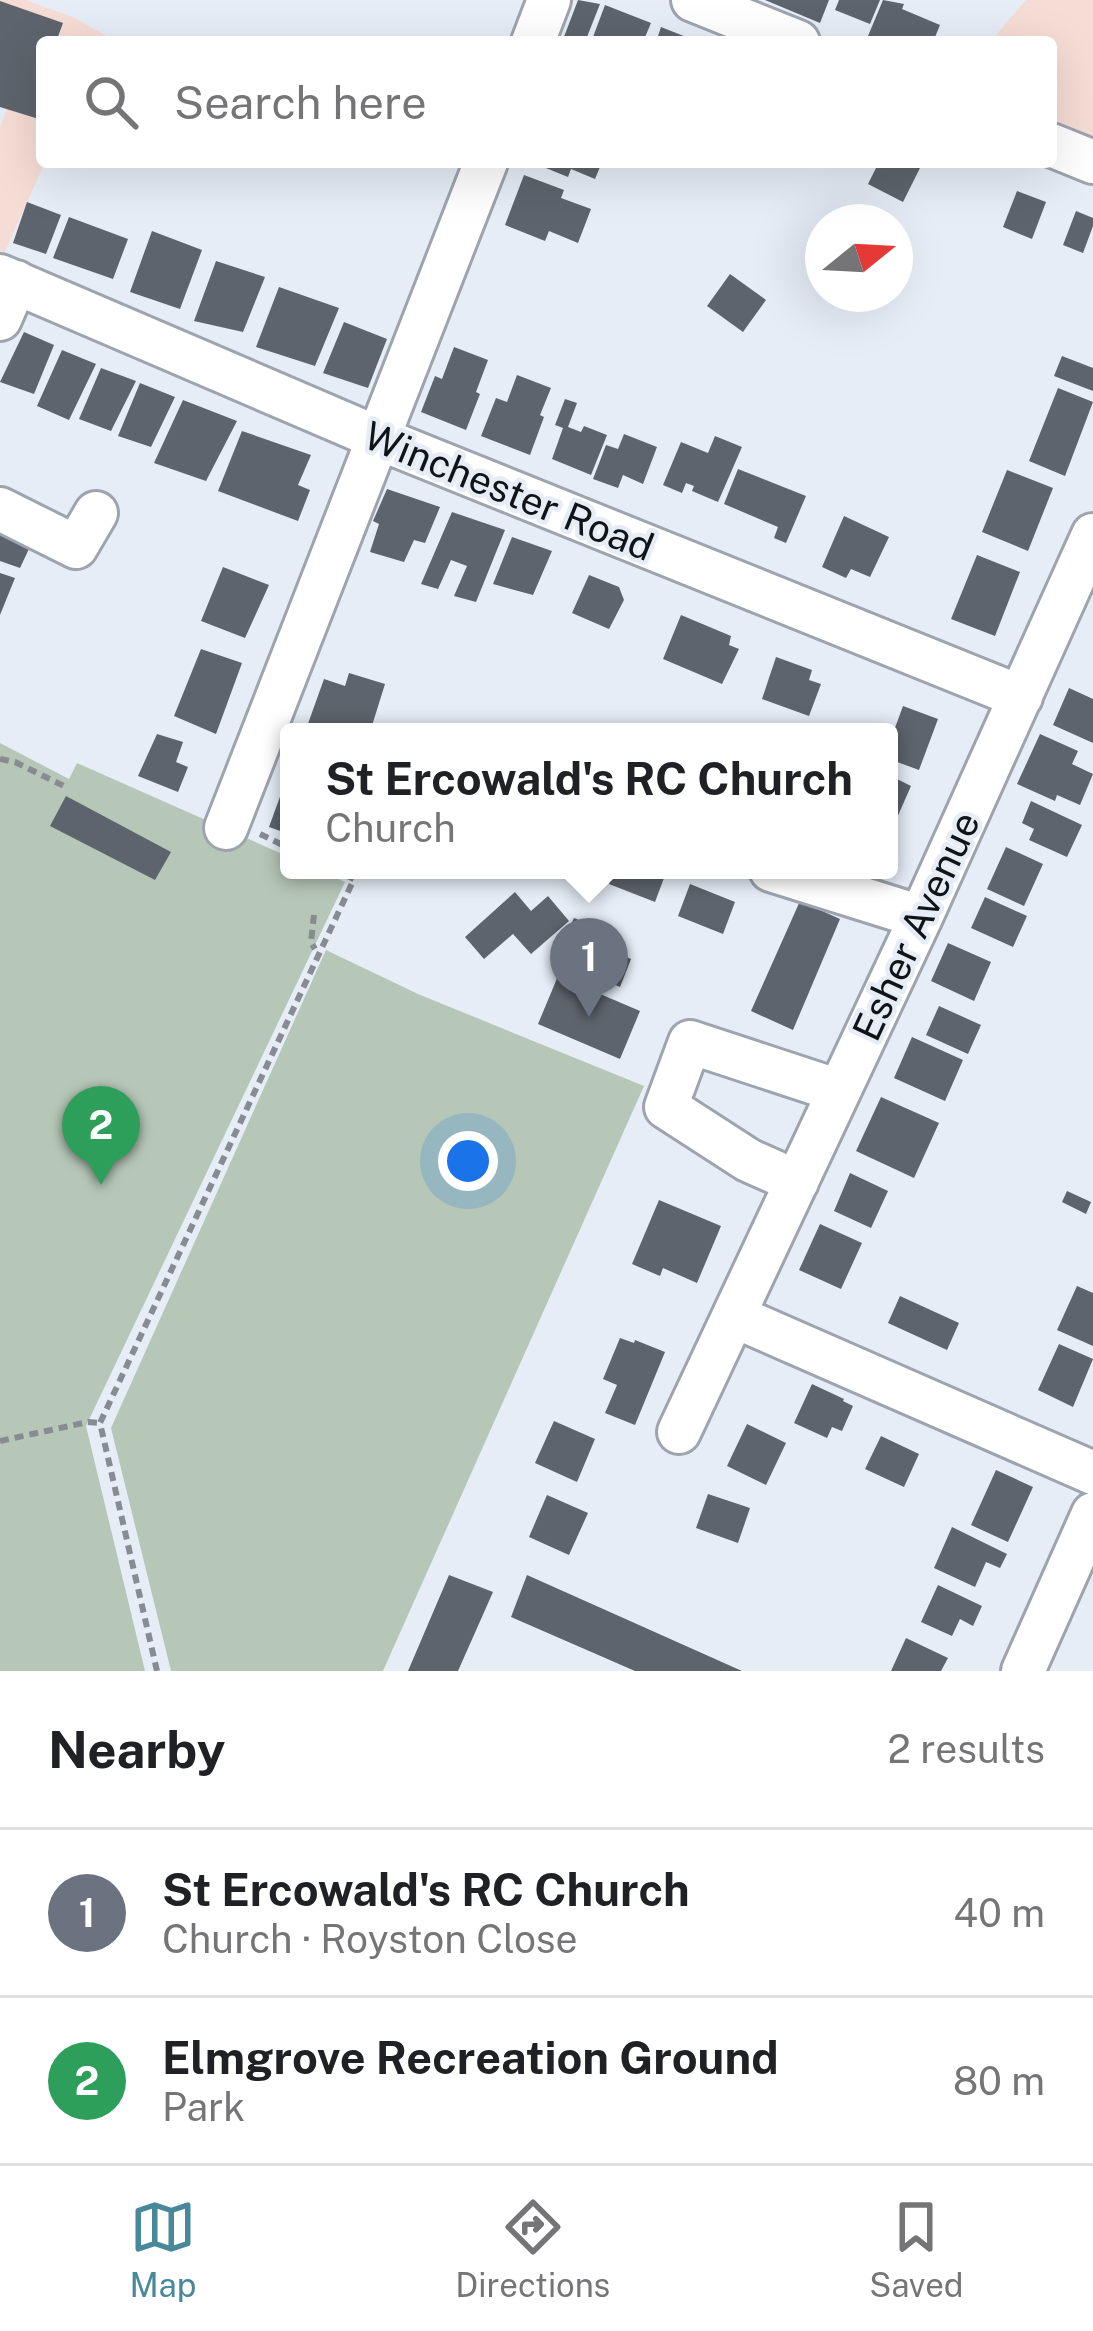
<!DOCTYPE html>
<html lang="en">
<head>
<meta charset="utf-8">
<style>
	body { margin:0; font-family:"Public Sans",sans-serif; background:#f6f6f6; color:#202124 }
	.compass { position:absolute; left:805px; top:204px; width:108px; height:108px; border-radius:50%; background:#fff; box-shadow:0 12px 48px #0002; rotate:72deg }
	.you { position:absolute; left:468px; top:1161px; width:42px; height:42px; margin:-30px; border:9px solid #fff; border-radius:50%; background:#1a73e8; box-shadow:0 0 0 18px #1a73e833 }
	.badge { display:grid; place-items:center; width:78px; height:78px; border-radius:50%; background:#47889a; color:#fff; font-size:39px; font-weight:700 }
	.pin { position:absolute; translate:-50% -99px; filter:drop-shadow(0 3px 6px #0008) }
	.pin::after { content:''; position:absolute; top:63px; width:42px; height:36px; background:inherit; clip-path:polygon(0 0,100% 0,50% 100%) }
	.popup { position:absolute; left:280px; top:723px; width:618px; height:156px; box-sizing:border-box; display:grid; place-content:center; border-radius:12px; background:#fff; filter:drop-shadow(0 3px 9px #0005); font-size:39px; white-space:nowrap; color:#757577 }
	.popup b { font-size:45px; color:#202124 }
	.popup::after { content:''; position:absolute; left:50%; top:100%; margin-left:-24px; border:24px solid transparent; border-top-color:#fff }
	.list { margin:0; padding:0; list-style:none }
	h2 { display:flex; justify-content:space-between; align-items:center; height:156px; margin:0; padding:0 48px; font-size:51px }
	h2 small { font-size:39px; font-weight:400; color:#757577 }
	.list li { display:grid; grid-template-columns:78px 1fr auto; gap:36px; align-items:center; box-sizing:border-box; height:168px; padding:0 48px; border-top:3px solid #e0e0e0 }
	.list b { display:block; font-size:45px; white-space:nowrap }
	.list p { margin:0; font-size:39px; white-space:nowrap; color:#757577 }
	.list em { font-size:39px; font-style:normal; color:#757577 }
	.icon { flex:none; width:66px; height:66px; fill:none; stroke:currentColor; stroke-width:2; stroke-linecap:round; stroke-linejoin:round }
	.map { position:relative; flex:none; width:1093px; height:1671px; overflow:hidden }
	.search { position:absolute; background:#fff; box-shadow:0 12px 48px #0002; left:36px; right:36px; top:36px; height:132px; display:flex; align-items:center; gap:30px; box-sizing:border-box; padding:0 42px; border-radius:12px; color:#757577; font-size:45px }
	.sheet { height:492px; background:#fff }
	nav { display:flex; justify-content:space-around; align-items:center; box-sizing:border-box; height:168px; border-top:3px solid #e0e0e0; background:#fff; font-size:33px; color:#757577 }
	nav a { display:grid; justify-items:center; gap:6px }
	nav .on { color:#47889a }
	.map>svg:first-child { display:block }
	.commercial { fill:#f5dcd4 }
	.green { fill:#b6c7b7 }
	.building { fill:#5e646d }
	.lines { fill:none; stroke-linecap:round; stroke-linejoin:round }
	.minor-casing { stroke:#9da4ae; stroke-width:48 }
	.path { stroke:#878c93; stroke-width:6; stroke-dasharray:9 6; stroke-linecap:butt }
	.minor { stroke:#fff; stroke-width:42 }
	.labels { text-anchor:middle; stroke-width:9; stroke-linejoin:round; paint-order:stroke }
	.street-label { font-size:39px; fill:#111417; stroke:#e6edf7 }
</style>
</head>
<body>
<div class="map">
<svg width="1093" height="1671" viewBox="0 0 1093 1671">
	<rect width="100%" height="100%" fill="#e6edf7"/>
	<path class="commercial" d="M 0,0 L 26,0 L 75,18 L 117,42 L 42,42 L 42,162 L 45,162 L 4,254 L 0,253 L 0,126 L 7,110 L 0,107 Z
		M 1026,0 L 1093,0 L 1093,153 L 1051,132 L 1051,42 L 990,42 Z"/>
	<path class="green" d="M 0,743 L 69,779 L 77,763 L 289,857 L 289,870 L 318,870 L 345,882 L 86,1426 L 145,1671 L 0,1671 Z
		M 326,950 L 418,994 L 644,1086 L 383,1671 L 171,1671 L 111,1428 Z"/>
	<path class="building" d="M 578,0 L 600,4 L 585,42 L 562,42 Z
		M 765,0 L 829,0 L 820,23 Z
		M 839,0 L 880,0 L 870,24 L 835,10 Z
		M 883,0 L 904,4 L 902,9 L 940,25 L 933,42 L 883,42 L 868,36 Z
		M 0,1 L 63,23 L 56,42 L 42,42 L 42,120 L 0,107 Z
		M 605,5 L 651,23 L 643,42 L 599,42 L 600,40 L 593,37 Z
		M 661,27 L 699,42 L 656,42 Z
		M 531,162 L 602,162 L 595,179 L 571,169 L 568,177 Z
		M 879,162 L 923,162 L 903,202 L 868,184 Z
		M 524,175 L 564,190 L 561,198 L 591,209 L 578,243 L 549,231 L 545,241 L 505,225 Z
		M 1017,191 L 1046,202 L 1032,239 L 1003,227 Z
		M 27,202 L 61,215 L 46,254 L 13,243 Z
		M 1076,211 L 1093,218 L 1093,226 L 1083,253 L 1063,245 Z
		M 69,217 L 128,239 L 113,279 L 53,258 Z
		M 152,231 L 202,250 L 180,309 L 130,292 Z
		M 216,261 L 265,277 L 243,332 L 194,321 Z
		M 730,274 L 766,300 L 743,332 L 707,306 Z
		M 279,287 L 339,308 L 315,366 L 256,347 Z
		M 344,322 L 387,339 L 368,388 L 323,373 Z
		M 24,332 L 54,345 L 34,394 L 0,382 Z
		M 454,347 L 488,360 L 476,392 L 480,394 L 466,430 L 421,412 L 435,376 L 442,379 Z
		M 62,350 L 96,364 L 69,420 L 37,406 Z
		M 1062,356 L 1093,368 L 1093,391 L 1054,376 Z
		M 101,368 L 136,381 L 111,431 L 79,419 Z
		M 517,375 L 551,388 L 540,415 L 544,417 L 530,455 L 481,436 L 496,398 L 507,402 Z
		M 140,383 L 175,397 L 151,447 L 118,436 Z
		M 1058,388 L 1093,402 L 1065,476 L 1029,461 Z
		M 565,399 L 577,403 L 568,427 L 581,432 L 584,426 L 607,435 L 591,475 L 552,459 L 563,428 L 555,425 Z
		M 183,400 L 237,421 L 206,481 L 154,463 Z
		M 242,431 L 311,455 L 298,485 L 310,490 L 298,521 L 218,491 Z
		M 624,434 L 657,447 L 643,484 L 623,475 L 618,488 L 593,479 L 606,445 L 618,449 Z
		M 715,436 L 742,447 L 718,502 L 692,491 L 694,486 L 686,483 L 682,493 L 663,485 L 681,442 L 708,453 Z
		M 738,469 L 806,496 L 786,543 L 774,538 L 778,527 L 724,504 Z
		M 1007,470 L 1053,488 L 1028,551 L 982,532 Z
		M 387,489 L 440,507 L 425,543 L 414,540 L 404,562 L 370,552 L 379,524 L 373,521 Z
		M 452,512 L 505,530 L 476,602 L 454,596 L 467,566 L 451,560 L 438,589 L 421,584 Z
		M 844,516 L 889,537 L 870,577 L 851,569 L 846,578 L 822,567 Z
		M 0,519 L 36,534 L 20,568 L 0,561 Z
		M 512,537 L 552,551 L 533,595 L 493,584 Z
		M 977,555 L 1020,572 L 995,636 L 951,619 Z
		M 223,567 L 269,585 L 245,638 L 201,621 Z
		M 0,573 L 15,578 L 0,615 Z
		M 589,575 L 619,587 L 624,600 L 609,629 L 572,613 Z
		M 681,615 L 731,636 L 729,645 L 739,649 L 722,684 L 663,659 Z
		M 201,649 L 242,663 L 216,734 L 174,716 Z
		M 776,657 L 812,670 L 809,680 L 821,684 L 809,716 L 762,699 Z
		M 349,673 L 385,684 L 370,732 L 353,729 L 352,732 L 305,732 L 324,679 L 345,686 Z
		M 1069,688 L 1093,699 L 1093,743 L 1053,725 Z
		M 903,706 L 938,719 L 919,770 L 889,759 L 889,744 Z
		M 157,734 L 183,742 L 176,762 L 188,767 L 178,792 L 138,776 Z
		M 1040,734 L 1078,751 L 1072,764 L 1093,774 L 1080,805 L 1057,795 L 1055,801 L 1017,784 Z
		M 289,772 L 289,834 L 269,827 Z
		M 889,775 L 911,786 L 889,836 Z
		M 66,796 L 171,852 L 155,880 L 50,826 Z
		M 1031,801 L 1082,825 L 1067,857 L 1029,840 L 1034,829 L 1022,823 Z
		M 1006,847 L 1043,864 L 1024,906 L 987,889 Z
		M 614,870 L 667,870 L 655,902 L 609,884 Z
		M 690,884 L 735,902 L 723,934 L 678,916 Z
		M 515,892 L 531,911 L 548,896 L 569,921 L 531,954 L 513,934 L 484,959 L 465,937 Z
		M 985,897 L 1027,916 L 1013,947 L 971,928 Z
		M 800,901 L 840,919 L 793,1030 L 751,1011 Z
		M 574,918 L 594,926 L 587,940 L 631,959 L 620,987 L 554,959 Z
		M 948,943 L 991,962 L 974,1001 L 931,981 Z
		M 558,976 L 640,1011 L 620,1059 L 538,1024 Z
		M 939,1006 L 981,1025 L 968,1054 L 926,1035 Z
		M 912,1037 L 963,1060 L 945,1101 L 894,1078 Z
		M 881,1097 L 939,1123 L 914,1178 L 856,1151 Z
		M 850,1173 L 888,1191 L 871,1228 L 834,1211 Z
		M 1067,1191 L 1091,1202 L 1086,1214 L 1062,1202 Z
		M 659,1200 L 721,1226 L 697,1283 L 663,1268 L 660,1276 L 632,1264 Z
		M 820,1224 L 862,1243 L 841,1289 L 799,1270 Z
		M 1077,1286 L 1093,1293 L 1093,1346 L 1057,1330 Z
		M 900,1296 L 959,1323 L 947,1350 L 888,1323 Z
		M 620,1338 L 634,1343 L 635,1340 L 665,1352 L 635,1425 L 605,1413 L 617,1385 L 603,1379 Z
		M 1059,1344 L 1093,1359 L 1073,1407 L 1038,1390 Z
		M 812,1384 L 844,1399 L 843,1401 L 853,1406 L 842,1431 L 832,1427 L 827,1438 L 794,1423 Z
		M 554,1421 L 595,1439 L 577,1482 L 535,1463 Z
		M 747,1424 L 786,1443 L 766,1485 L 727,1466 Z
		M 881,1436 L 919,1454 L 904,1487 L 865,1469 Z
		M 996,1470 L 1033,1487 L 1008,1542 L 971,1525 Z
		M 708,1494 L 750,1508 L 738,1543 L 696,1528 Z
		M 547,1495 L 588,1513 L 569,1555 L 529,1537 Z
		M 952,1527 L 1007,1554 L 1000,1568 L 986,1562 L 975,1587 L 934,1568 Z
		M 449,1575 L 493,1592 L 458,1671 L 408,1671 Z
		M 527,1575 L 742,1671 L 635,1671 L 511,1617 Z
		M 938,1585 L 982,1606 L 973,1626 L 960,1619 L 952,1636 L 921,1622 Z
		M 906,1638 L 948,1658 L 941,1671 L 891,1671 Z"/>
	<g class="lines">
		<defs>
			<path id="minor" d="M 693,0 L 798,42
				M 533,42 L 549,0
				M 1051,145 L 1093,162
				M 0,276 L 378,438 L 1021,697
				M 0,319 L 16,282
				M 0,509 L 76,547 L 96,513
				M 226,828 L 486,162
				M 771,870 L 921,917
				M 797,1182 L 748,1160 L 666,1107 L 690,1042 L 839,1091
				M 734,1316 L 1093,1473
				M 679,1432 L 921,917 L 1093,535
				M 1023,1671 L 1093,1514"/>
		</defs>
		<use href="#minor" class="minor-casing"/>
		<path class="path" d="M 0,759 L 15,762 L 68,788
			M 260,834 L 289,848
			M 314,915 L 311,942 L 315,949
			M 0,1441 L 88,1422 L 100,1423
			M 157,1671 L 100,1423 L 354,879 L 335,870"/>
		<use href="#minor" class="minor"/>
	</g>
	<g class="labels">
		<g class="street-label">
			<text transform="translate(509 491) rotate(22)" y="14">Winchester Road</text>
			<text transform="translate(916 926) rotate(-65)" y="14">Esher Avenue</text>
		</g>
	</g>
</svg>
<svg class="compass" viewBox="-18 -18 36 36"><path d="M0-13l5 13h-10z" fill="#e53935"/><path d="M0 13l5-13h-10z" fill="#757577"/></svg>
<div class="you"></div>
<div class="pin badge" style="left:589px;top:1017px;background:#6b7280">1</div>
<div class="popup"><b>St Ercowald's RC Church</b>Church</div>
<div class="pin badge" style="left:101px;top:1185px;background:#2e9e5b">2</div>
<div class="search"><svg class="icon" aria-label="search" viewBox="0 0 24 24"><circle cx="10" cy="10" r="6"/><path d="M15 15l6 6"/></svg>Search here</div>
</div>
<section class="sheet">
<h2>Nearby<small>2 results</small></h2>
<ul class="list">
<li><span class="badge" style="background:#6b7280">1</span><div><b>St Ercowald's RC Church</b><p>Church · Royston Close</p></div><em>40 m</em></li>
<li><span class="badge" style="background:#2e9e5b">2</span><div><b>Elmgrove Recreation Ground</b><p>Park</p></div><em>80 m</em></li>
</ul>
</section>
<nav>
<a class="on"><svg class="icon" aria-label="map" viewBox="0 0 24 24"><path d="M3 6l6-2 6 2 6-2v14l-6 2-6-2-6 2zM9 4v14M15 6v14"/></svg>Map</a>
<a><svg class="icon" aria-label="directions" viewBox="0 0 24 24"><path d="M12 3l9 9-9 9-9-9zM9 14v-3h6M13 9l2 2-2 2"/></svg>Directions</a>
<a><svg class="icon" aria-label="saved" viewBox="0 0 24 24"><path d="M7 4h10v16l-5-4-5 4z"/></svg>Saved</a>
</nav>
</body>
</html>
